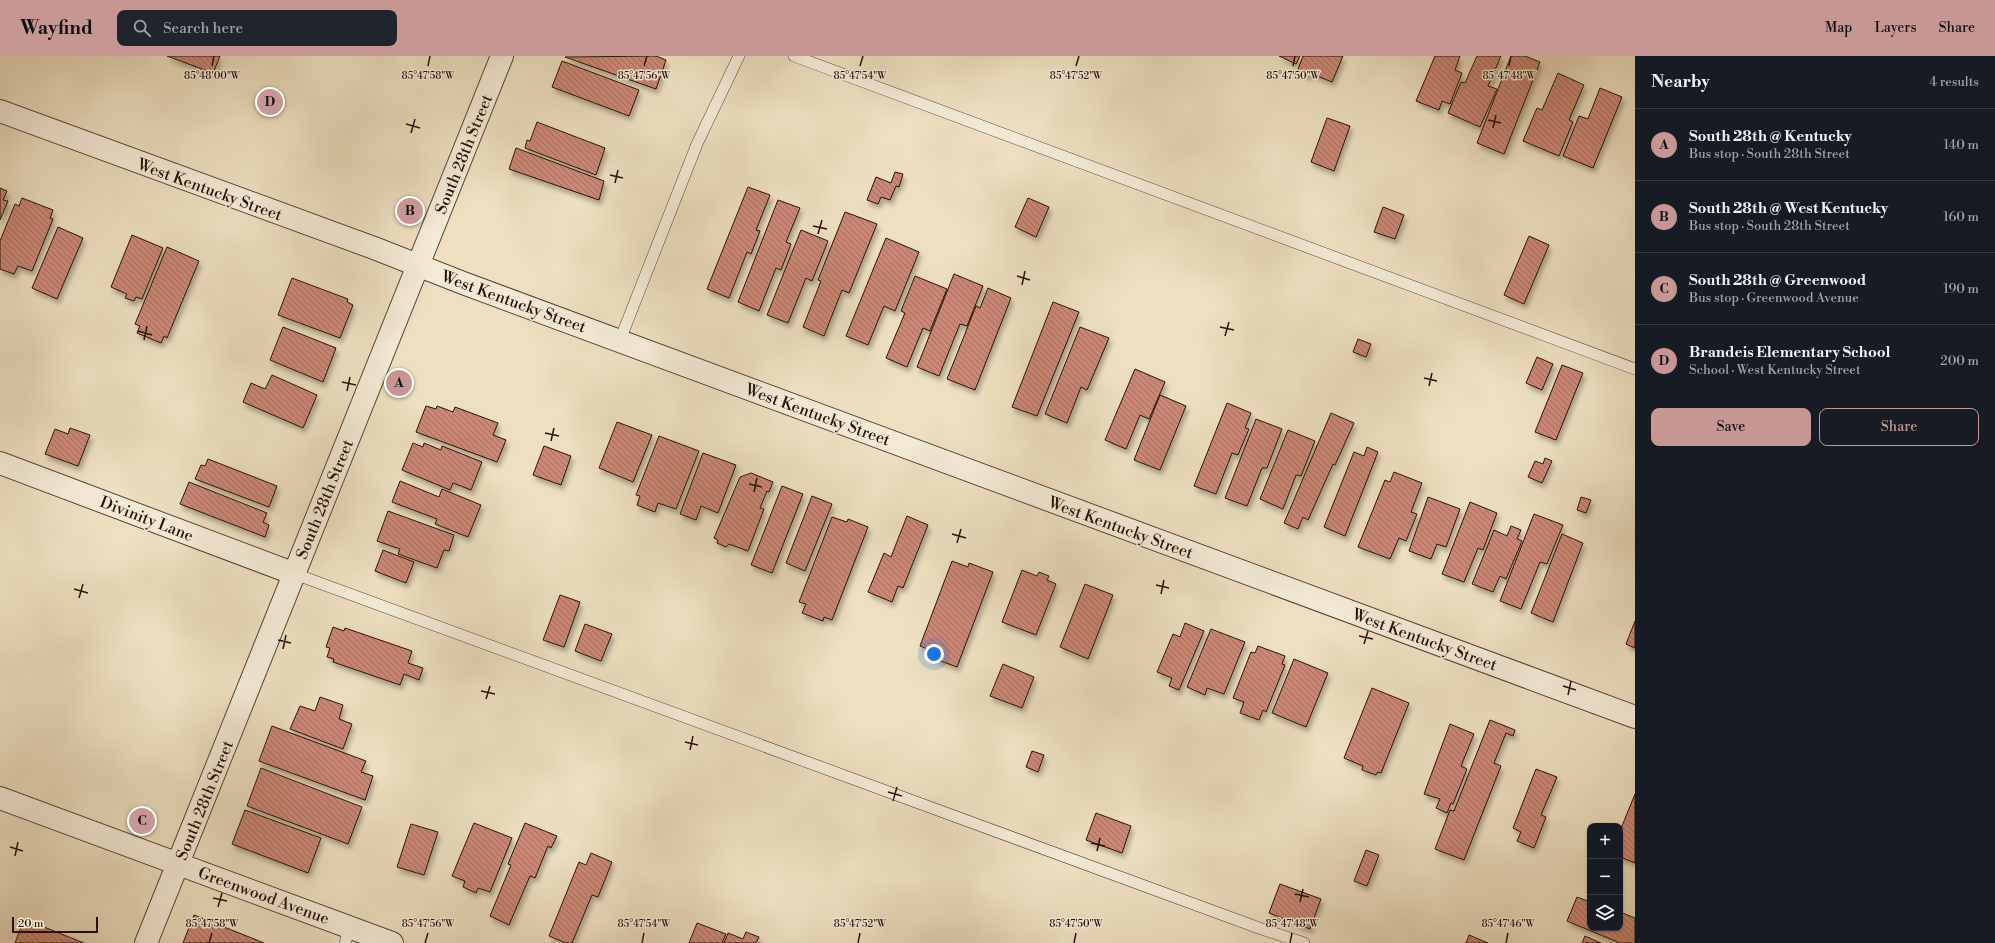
<!DOCTYPE html>
<html lang="en">
<head>
<meta charset="utf-8">
<style>
	body { margin:0; font-family:"Libre Bodoni",serif; background:#20242c; color:#f1f3f6 }
	.controls { position:absolute; right:12px; bottom:12px; display:grid; overflow:hidden; border-radius:8px; box-shadow:0 1px 3px #0004 }
	.controls button { width:36px; height:36px; display:grid; place-items:center; padding:0; border:0; border-bottom:1px solid #363941; background:#171b24; color:#f1f3f6; font:20px sans-serif }
	.scale { position:absolute; left:12px; bottom:10px; width:86px; box-sizing:border-box; padding-left:4px; border:2px solid #291205; border-top:0; font-size:11px; line-height:14px; white-space:nowrap; color:#291205; -webkit-text-stroke:3px #f3ead6; paint-order:stroke }
	.you { position:absolute; left:934px; top:598px; width:14px; height:14px; margin:-10px; border:3px solid #fff; border-radius:50%; background:#1a73e8; box-shadow:0 0 0 6px #1a73e833 }
	.badge { display:grid; place-items:center; width:26px; height:26px; border-radius:50%; background:#c59692; color:#111; font-size:13px; font-weight:700 }
	.pin { position:absolute; translate:-50% -50%; border:2px solid #fff; box-shadow:0 1px 4px #0006 }
	.list { margin:0; padding:0; list-style:none }
	h2 { display:flex; justify-content:space-between; align-items:center; height:52px; margin:0; padding:0 16px; font-size:17px }
	h2 small { font-size:13px; font-weight:400; color:#9ea1a6 }
	.list li { display:grid; grid-template-columns:26px 1fr auto; gap:12px; align-items:center; box-sizing:border-box; height:72px; padding:0 16px; border-top:1px solid #363941 }
	.list b { display:block; font-size:15px; white-space:nowrap }
	.list p { margin:0; font-size:13px; white-space:nowrap; color:#9ea1a6 }
	.list em { font-size:13px; font-style:normal; color:#9ea1a6 }
	.actions { display:flex; gap:8px; padding:12px 16px }
	.actions a { flex:1; padding:9px 0; border:1px solid #c59692; border-radius:8px; text-align:center; font-size:14px; color:#c59692 }
	.actions .main { background:#c59692; color:#111 }
	.icon { flex:none; width:22px; height:22px; fill:none; stroke:currentColor; stroke-width:2; stroke-linecap:round; stroke-linejoin:round }
	.map { position:relative; flex:none; width:1635px; height:887px; overflow:hidden }
	header { display:flex; align-items:center; gap:24px; box-sizing:border-box; height:56px; padding:0 20px; background:#c59692; color:#111 }
	header strong { font-size:19px }
	nav { display:flex; gap:22px; margin-inline-start:auto; font-size:14px }
	.search { width:280px; height:36px; background:#20242c; display:flex; align-items:center; gap:10px; box-sizing:border-box; padding:0 14px; border-radius:8px; color:#9ea1a6; font-size:15px }
	main { display:flex }
	aside { flex:1; background:#171b24 }
	.map>svg:first-child { display:block }
	.building { fill:url(#building-back-hatch); stroke:#291205; filter:url(#shadow) }
	.lines { fill:none; stroke-linecap:round; stroke-linejoin:round }
	.lane-casing { stroke:#5a4534; stroke-width:12 }
	.street-casing { stroke:#5a4534; stroke-width:24 }
	.lane { stroke:#f3ead6; stroke-width:11 }
	.street { stroke:#f3ead6; stroke-width:22 }
	.ticks { fill:none; stroke:#291205; stroke-width:1.5 }
	.labels { text-anchor:middle; stroke-width:3; stroke-linejoin:round; paint-order:stroke }
	.street-label { font-size:16px; fill:#291205; stroke:#f3ead6 }
	.ticks-label { font-size:10px; text-anchor:middle; fill:#291205; stroke:#f3ead6; stroke-width:3; stroke-linejoin:round; paint-order:stroke }
</style>
</head>
<body>
<header>
<strong>Wayfind</strong>
<div class="search"><svg class="icon" aria-label="search" viewBox="0 0 24 24"><circle cx="10" cy="10" r="6"/><path d="M15 15l6 6"/></svg>Search here</div>
<nav><a>Map</a><a>Layers</a><a>Share</a></nav>
</header>
<main>
<div class="map">
<svg width="1635" height="887" viewBox="0 0 1635 887">
	<defs>
		<pattern id="building-back-hatch" width="6" height="6" patternUnits="userSpaceOnUse"><rect width="6" height="6" fill="#cd8775"/><path d="M-1 5l2 2M0 0l6 6M5-1l2 2" fill="none" stroke="#a66d5e"/></pattern>
		<filter id="shadow"><feDropShadow dx="2.5" dy="4.5" stdDeviation="2" flood-color="#0004"/></filter>
	</defs>
	<rect width="100%" height="100%" fill="#eddfc0"/>
	<filter id="stains"><feTurbulence type="fractalNoise" baseFrequency=".005" numOctaves="4"/><feColorMatrix values="0 0 0 0 .2 0 0 0 0 .09 0 0 0 0 .02 0 0 0 .5 -.17"/></filter>
	<radialGradient id="worn" r=".72"><stop offset=".6" stop-color="#630" stop-opacity="0"/><stop offset="1" stop-color="#630" stop-opacity=".3"/></radialGradient>
	<path class="building" d="M 167,0 L 220,0 L 213,17 Z
		M 656,0 L 666,4 L 656,33 L 565,1 Z
		M 1279,0 L 1300,0 L 1296,8 Z
		M 1303,0 L 1343,0 L 1332,26 L 1310,17 L 1308,20 L 1297,16 Z
		M 1435,0 L 1460,0 L 1455,14 L 1462,17 L 1450,48 L 1442,45 L 1439,54 L 1416,45 Z
		M 1477,0 L 1501,0 L 1488,30 L 1497,33 L 1480,71 L 1448,57 L 1461,26 L 1465,27 Z
		M 1511,0 L 1525,0 L 1540,6 L 1504,98 L 1477,87 Z
		M 562,5 L 639,34 L 629,60 L 552,31 Z
		M 1558,17 L 1584,29 L 1569,64 L 1573,66 L 1559,100 L 1523,85 L 1537,52 L 1542,54 Z
		M 1600,32 L 1622,41 L 1593,112 L 1563,100 L 1579,60 L 1588,63 Z
		M 1327,62 L 1350,70 L 1334,115 L 1311,106 Z
		M 537,66 L 605,92 L 596,119 L 525,92 L 527,84 L 530,85 Z
		M 516,92 L 604,125 L 599,144 L 509,113 Z
		M 895,116 L 903,118 L 899,131 L 896,130 L 890,144 L 881,141 L 878,148 L 867,144 L 876,121 L 891,127 Z
		M 748,131 L 770,139 L 756,174 L 760,175 L 751,198 L 747,196 L 729,242 L 707,233 Z
		M 0,132 L 7,135 L 3,144 L 8,145 L 0,164 Z
		M 22,142 L 53,154 L 50,162 L 53,163 L 32,215 L 18,210 L 14,218 L 0,213 L 0,185 L 15,148 L 19,150 Z
		M 1028,142 L 1049,151 L 1036,181 L 1015,171 Z
		M 778,144 L 800,152 L 786,186 L 791,188 L 781,214 L 776,212 L 759,255 L 738,246 Z
		M 1383,151 L 1404,159 L 1395,183 L 1374,176 Z
		M 845,156 L 877,168 L 849,237 L 842,234 L 824,280 L 803,271 L 821,225 L 818,224 Z
		M 58,171 L 83,182 L 57,243 L 32,232 Z
		M 801,174 L 828,185 L 812,225 L 806,222 L 788,267 L 767,259 Z
		M 132,179 L 163,192 L 142,243 L 136,241 L 134,245 L 125,242 L 127,238 L 111,231 Z
		M 1529,180 L 1549,189 L 1524,248 L 1504,239 Z
		M 886,182 L 919,196 L 895,255 L 884,250 L 868,289 L 846,280 Z
		M 167,191 L 199,205 L 167,282 L 164,280 L 161,287 L 137,277 L 140,270 L 135,268 Z
		M 954,218 L 983,230 L 967,270 L 960,268 L 939,320 L 917,311 Z
		M 915,220 L 947,233 L 930,275 L 923,272 L 907,311 L 886,302 L 905,257 L 901,255 Z
		M 292,222 L 348,243 L 347,246 L 353,249 L 340,282 L 278,259 Z
		M 988,232 L 1011,242 L 975,334 L 947,323 L 976,250 L 980,252 Z
		M 1053,246 L 1079,256 L 1037,360 L 1012,351 Z
		M 283,271 L 336,292 L 323,326 L 270,304 Z
		M 1080,271 L 1109,282 L 1087,334 L 1081,331 L 1067,367 L 1045,358 Z
		M 1358,283 L 1371,288 L 1366,301 L 1353,296 Z
		M 1537,301 L 1553,308 L 1542,334 L 1526,327 Z
		M 1562,309 L 1583,317 L 1556,384 L 1535,376 Z
		M 1135,313 L 1165,326 L 1149,363 L 1140,359 L 1126,393 L 1105,384 Z
		M 272,319 L 317,339 L 303,372 L 243,346 L 251,327 L 265,333 Z
		M 1160,339 L 1186,350 L 1160,414 L 1134,404 Z
		M 1227,347 L 1251,357 L 1245,372 L 1249,373 L 1238,399 L 1232,397 L 1216,438 L 1194,430 Z
		M 426,350 L 436,353 L 437,350 L 453,356 L 455,351 L 498,367 L 493,379 L 506,384 L 497,406 L 416,376 Z
		M 1331,357 L 1354,367 L 1335,409 L 1333,408 L 1308,464 L 1303,461 L 1298,473 L 1284,467 Z
		M 1256,363 L 1282,373 L 1267,412 L 1262,412 L 1247,450 L 1225,442 Z
		M 617,366 L 652,379 L 633,426 L 599,412 Z
		M 70,372 L 90,379 L 78,410 L 45,398 L 55,373 L 68,378 Z
		M 1288,374 L 1315,385 L 1301,420 L 1296,419 L 1283,453 L 1260,443 Z
		M 659,380 L 699,395 L 676,453 L 658,447 L 655,456 L 637,449 L 640,440 L 636,439 Z
		M 413,387 L 423,391 L 424,387 L 441,394 L 442,390 L 482,406 L 471,434 L 453,427 L 450,434 L 402,414 Z
		M 544,390 L 571,400 L 561,429 L 533,419 Z
		M 1367,391 L 1378,396 L 1345,480 L 1324,471 L 1354,396 L 1364,400 Z
		M 703,397 L 736,409 L 718,457 L 701,450 L 696,464 L 680,458 Z
		M 1545,402 L 1552,405 L 1542,427 L 1528,421 L 1535,405 L 1543,408 Z
		M 208,403 L 277,430 L 269,451 L 195,423 L 201,409 L 205,410 Z
		M 1394,416 L 1422,427 L 1411,456 L 1417,458 L 1406,485 L 1399,482 L 1390,503 L 1358,491 L 1385,424 L 1390,426 Z
		M 751,417 L 773,426 L 769,436 L 767,435 L 760,452 L 764,453 L 748,495 L 729,488 L 726,491 L 717,487 L 718,484 L 714,482 L 740,421 Z
		M 400,425 L 439,441 L 442,433 L 481,449 L 468,481 L 435,468 L 437,463 L 392,446 Z
		M 189,426 L 267,457 L 263,466 L 269,469 L 265,481 L 180,448 Z
		M 782,430 L 803,438 L 772,517 L 751,509 Z
		M 812,440 L 832,448 L 805,515 L 786,507 Z
		M 1428,441 L 1460,453 L 1446,491 L 1437,488 L 1431,503 L 1409,495 Z
		M 1581,441 L 1591,444 L 1586,457 L 1577,454 Z
		M 1470,446 L 1497,457 L 1483,494 L 1478,492 L 1464,526 L 1442,518 Z
		M 388,455 L 454,479 L 449,495 L 444,494 L 437,512 L 398,498 L 400,493 L 377,485 Z
		M 1534,458 L 1563,469 L 1547,508 L 1540,506 L 1521,553 L 1500,545 Z
		M 907,460 L 928,469 L 903,532 L 898,530 L 892,546 L 868,536 L 884,497 L 891,501 Z
		M 832,461 L 847,466 L 848,463 L 868,471 L 832,564 L 824,561 L 823,565 L 802,557 L 806,548 L 799,546 Z
		M 1511,470 L 1521,474 L 1517,483 L 1522,485 L 1506,523 L 1500,520 L 1493,536 L 1472,528 L 1494,474 L 1507,480 Z
		M 1562,478 L 1583,487 L 1553,566 L 1531,557 Z
		M 383,494 L 414,506 L 406,527 L 375,515 Z
		M 952,505 L 968,511 L 969,507 L 993,516 L 957,611 L 930,601 L 933,595 L 920,590 Z
		M 1022,514 L 1037,520 L 1039,516 L 1049,520 L 1047,524 L 1056,528 L 1036,579 L 1002,566 Z
		M 1085,528 L 1113,539 L 1088,603 L 1060,591 Z
		M 560,539 L 580,546 L 564,591 L 543,584 Z
		M 1635,565 L 1635,592 L 1626,588 Z
		M 1185,567 L 1204,575 L 1179,634 L 1169,630 L 1172,622 L 1157,616 L 1173,578 L 1180,581 Z
		M 585,568 L 612,578 L 601,605 L 575,595 Z
		M 333,571 L 344,575 L 345,572 L 412,595 L 408,607 L 423,612 L 419,624 L 404,618 L 400,629 L 333,606 L 334,603 L 327,601 L 330,592 L 326,591 Z
		M 1211,573 L 1245,586 L 1224,638 L 1207,632 L 1205,639 L 1187,631 Z
		M 1258,590 L 1285,600 L 1282,608 L 1285,609 L 1266,656 L 1263,654 L 1259,664 L 1240,657 L 1244,646 L 1233,642 L 1251,596 L 1255,597 Z
		M 1294,603 L 1328,617 L 1306,671 L 1272,657 Z
		M 1003,608 L 1034,621 L 1022,652 L 990,640 Z
		M 1372,632 L 1409,647 L 1381,717 L 1378,716 L 1376,719 L 1362,714 L 1363,710 L 1344,702 Z
		M 320,641 L 343,649 L 339,663 L 352,668 L 343,693 L 290,673 L 300,650 L 315,655 Z
		M 1490,664 L 1515,674 L 1513,680 L 1506,677 L 1494,707 L 1501,710 L 1464,804 L 1435,793 L 1450,754 L 1454,755 Z
		M 1450,668 L 1474,678 L 1461,710 L 1467,713 L 1453,748 L 1451,747 L 1447,757 L 1436,752 L 1440,743 L 1424,738 Z
		M 272,670 L 366,705 L 361,716 L 373,720 L 365,744 L 259,705 Z
		M 1032,695 L 1044,699 L 1038,716 L 1026,711 Z
		M 261,712 L 362,751 L 348,788 L 247,750 Z
		M 1536,713 L 1557,721 L 1541,759 L 1546,761 L 1534,792 L 1517,785 L 1521,776 L 1513,772 Z
		M 1635,738 L 1635,807 L 1620,801 L 1620,775 Z
		M 245,754 L 321,782 L 308,817 L 232,788 Z
		M 1096,757 L 1131,770 L 1122,797 L 1086,784 Z
		M 474,767 L 512,782 L 490,836 L 478,832 L 476,837 L 463,831 L 465,825 L 452,820 Z
		M 525,767 L 557,780 L 551,792 L 548,790 L 535,822 L 530,820 L 509,869 L 490,860 L 511,809 L 508,808 Z
		M 411,768 L 438,776 L 424,819 L 397,811 Z
		M 1366,794 L 1379,799 L 1367,830 L 1354,825 Z
		M 591,797 L 612,806 L 598,841 L 592,839 L 572,887 L 566,887 L 549,880 L 579,806 L 586,809 Z
		M 1280,828 L 1321,843 L 1310,873 L 1269,857 Z
		M 1577,841 L 1590,846 L 1590,872 L 1620,872 L 1620,856 L 1635,862 L 1635,887 L 1620,887 L 1567,865 Z
		M 194,859 L 264,887 L 183,887 Z
		M 24,863 L 84,887 L 15,887 Z
		M 697,867 L 726,878 L 722,887 L 689,887 Z
		M 746,876 L 759,881 L 756,887 L 724,887 L 728,877 L 743,883 Z
		M 1469,879 L 1488,887 L 1466,887 Z
		M 1585,880 L 1601,887 L 1582,887 Z"/>
	<g class="lines">
		<defs>
			<path id="lane" d="M 794,0 L 1635,313
				M 620,284 L 697,88 L 739,0
				M 295,518 L 1259,872 L 1304,887
				M 345,887 L 350,871"/>
			<path id="street" d="M 0,55 L 374,192 L 463,227 L 1635,661
				M 0,407 L 295,518
				M 0,742 L 392,887
				M 146,887 L 502,0"/>
		</defs>
		<use href="#lane" class="lane-casing"/>
		<use href="#street" class="street-casing"/>
		<use href="#lane" class="lane"/>
		<use href="#street" class="street"/>
	</g>
	<path class="ticks" d="M 212,10 L 214,0M 428,10 L 430,0M 644,10 L 647,0M 860,10 L 863,0M 1076,10 L 1079,0M 1293,10 L 1295,0M 1509,10 L 1511,0M 1488,64 L 1501,67M 406,68 L 420,72M 1493,72 L 1496,59M 411,77 L 415,63M 610,119 L 623,122M 615,127 L 618,114M 813,170 L 827,173M 818,178 L 822,164M 1017,220 L 1030,224M 1022,229 L 1025,215M 1220,271 L 1234,274M 138,275 L 152,279M 1225,280 L 1229,266M 144,284 L 147,270M 1424,322 L 1437,325M 342,326 L 356,329M 1429,330 L 1432,317M 347,335 L 350,321M 545,377 L 559,380M 551,385 L 554,372M 749,428 L 762,431M 754,436 L 757,422M 952,478 L 966,482M 957,487 L 961,473M 1156,529 L 1169,532M 74,533 L 88,537M 1161,538 L 1164,524M 79,542 L 83,528M 1359,580 L 1373,583M 278,584 L 291,587M 1364,588 L 1368,575M 283,593 L 286,579M 1563,630 L 1576,634M 481,635 L 495,638M 1568,639 L 1571,625M 486,643 L 490,630M 685,686 L 698,689M 690,694 L 693,680M 888,736 L 902,740M 893,745 L 897,731M 1091,787 L 1105,790M 10,791 L 23,795M 1097,795 L 1100,782M 15,800 L 18,786M 1295,838 L 1309,841M 213,842 L 227,845M 1300,846 L 1303,833M 218,851 L 222,837M 209,887 L 212,877M 425,887 L 428,877M 642,887 L 644,877M 858,887 L 860,877M 1074,887 L 1076,877M 1290,887 L 1292,877M 1506,887 L 1508,877"/>
	<g class="labels">
		<g class="street-label">
			<text transform="translate(463 98) rotate(-68)" y="6">South 28th Street</text>
			<text transform="translate(210 133) rotate(20)" y="6">West Kentucky Street</text>
			<text transform="translate(514 245) rotate(20)" y="6">West Kentucky Street</text>
			<text transform="translate(818 358) rotate(20)" y="6">West Kentucky Street</text>
			<text transform="translate(324 443) rotate(-68)" y="6">South 28th Street</text>
			<text transform="translate(147 462) rotate(21)" y="6">Divinity Lane</text>
			<text transform="translate(1121 471) rotate(20)" y="6">West Kentucky Street</text>
			<text transform="translate(1425 583) rotate(20)" y="6">West Kentucky Street</text>
			<text transform="translate(204 744) rotate(-68)" y="6">South 28th Street</text>
			<text transform="translate(264 839) rotate(20)" y="6">Greenwood Avenue</text>
		</g>
	</g>
	<g class="ticks-label">
		<text x="212" y="23">85°48'00"W</text>
		<text x="428" y="23">85°47'58"W</text>
		<text x="644" y="23">85°47'56"W</text>
		<text x="860" y="23">85°47'54"W</text>
		<text x="1076" y="23">85°47'52"W</text>
		<text x="1293" y="23">85°47'50"W</text>
		<text x="1509" y="23">85°47'48"W</text>
		<text x="212" y="871">85°47'58"W</text>
		<text x="428" y="871">85°47'56"W</text>
		<text x="644" y="871">85°47'54"W</text>
		<text x="860" y="871">85°47'52"W</text>
		<text x="1076" y="871">85°47'50"W</text>
		<text x="1292" y="871">85°47'48"W</text>
		<text x="1508" y="871">85°47'46"W</text>
	</g>
	<rect width="100%" height="100%" filter="url(#stains)"/>
	<rect width="100%" height="100%" fill="url(#worn)"/>
</svg>
<div class="controls">
<button>+</button>
<button>−</button>
<button><svg class="icon" aria-label="layers" viewBox="0 0 24 24"><path d="M12 4l9 5-9 5-9-5zM3 14l9 5 9-5"/></svg></button>
</div>
<div class="scale">20 m</div>
<div class="you"></div>
<div class="pin badge" style="left:399px;top:327px">A</div>
<div class="pin badge" style="left:410px;top:155px">B</div>
<div class="pin badge" style="left:142px;top:765px">C</div>
<div class="pin badge" style="left:270px;top:46px">D</div>
</div>
<aside>
<h2>Nearby<small>4 results</small></h2>
<ul class="list">
<li><span class="badge">A</span><div><b>South 28th @ Kentucky</b><p>Bus stop · South 28th Street</p></div><em>140 m</em></li>
<li><span class="badge">B</span><div><b>South 28th @ West Kentucky</b><p>Bus stop · South 28th Street</p></div><em>160 m</em></li>
<li><span class="badge">C</span><div><b>South 28th @ Greenwood</b><p>Bus stop · Greenwood Avenue</p></div><em>190 m</em></li>
<li><span class="badge">D</span><div><b>Brandeis Elementary School</b><p>School · West Kentucky Street</p></div><em>200 m</em></li>
</ul>
<div class="actions"><a class="main">Save</a><a>Share</a></div>
</aside>
</main>
</body>
</html>
